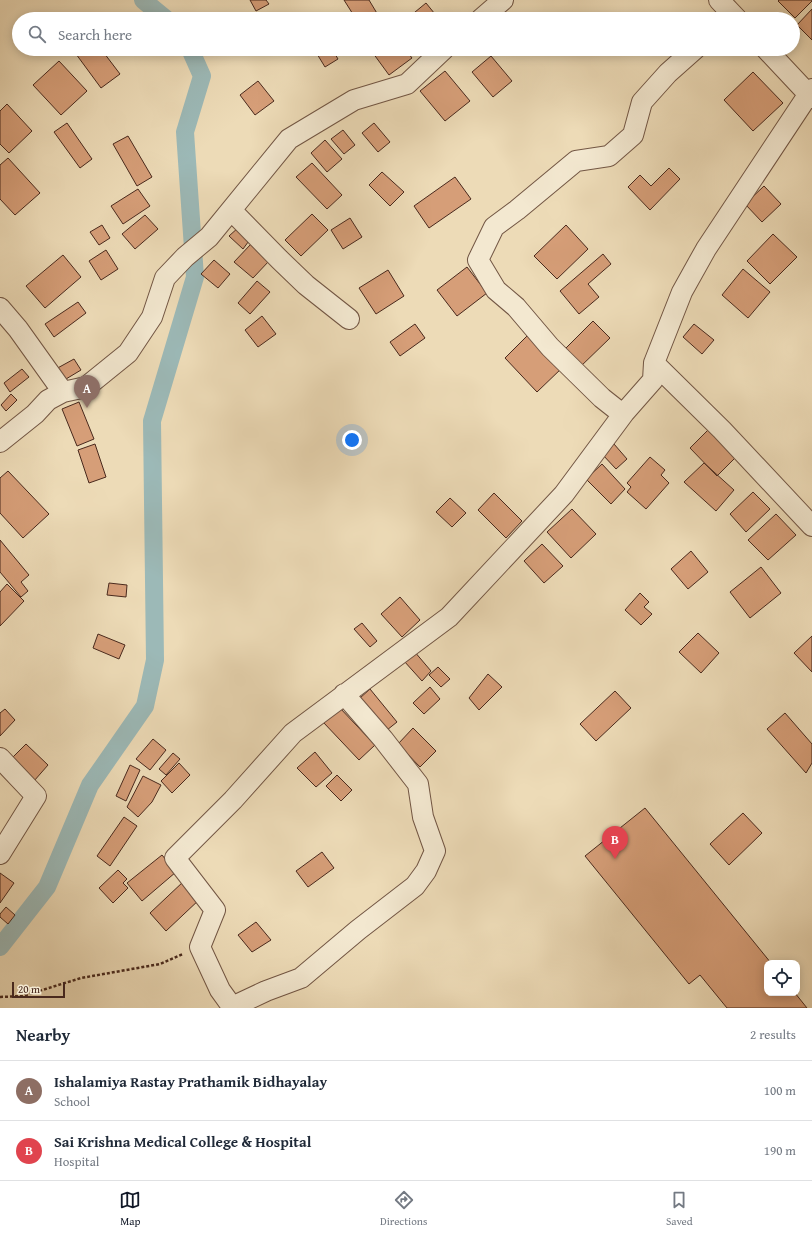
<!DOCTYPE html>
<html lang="en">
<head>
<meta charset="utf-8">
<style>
	body { margin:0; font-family:"Gentium Book Plus",serif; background:#f2f2f3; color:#1f2937 }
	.controls { position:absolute; right:12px; bottom:12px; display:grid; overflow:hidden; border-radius:8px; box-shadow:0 2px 10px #0003 }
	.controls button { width:36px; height:36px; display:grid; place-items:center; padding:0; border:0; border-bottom:1px solid #e0e1e3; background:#fff; color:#1f2937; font:20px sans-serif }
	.scale { position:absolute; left:12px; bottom:10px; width:53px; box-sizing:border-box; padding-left:4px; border:2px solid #49291d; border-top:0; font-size:11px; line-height:14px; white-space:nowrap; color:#49291d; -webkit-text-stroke:3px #f3e8d0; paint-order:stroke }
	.you { position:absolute; left:352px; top:440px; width:14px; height:14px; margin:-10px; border:3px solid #fff; border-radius:50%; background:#1a73e8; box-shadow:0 0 0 6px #1a73e833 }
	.badge { display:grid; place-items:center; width:26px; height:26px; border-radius:50%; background:#111827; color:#fff; font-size:13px; font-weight:700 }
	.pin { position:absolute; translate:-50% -33px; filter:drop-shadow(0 1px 2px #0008) }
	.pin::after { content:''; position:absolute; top:21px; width:14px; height:12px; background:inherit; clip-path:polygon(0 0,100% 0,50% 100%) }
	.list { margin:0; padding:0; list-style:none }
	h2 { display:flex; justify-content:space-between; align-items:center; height:52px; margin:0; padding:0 16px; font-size:17px }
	h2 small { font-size:13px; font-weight:400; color:#747a83 }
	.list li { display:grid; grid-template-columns:26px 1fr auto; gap:12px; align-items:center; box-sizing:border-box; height:60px; padding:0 16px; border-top:1px solid #e0e1e3 }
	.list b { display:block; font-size:15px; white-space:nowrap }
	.list p { margin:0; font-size:13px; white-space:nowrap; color:#747a83 }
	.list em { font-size:13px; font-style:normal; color:#747a83 }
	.icon { flex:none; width:22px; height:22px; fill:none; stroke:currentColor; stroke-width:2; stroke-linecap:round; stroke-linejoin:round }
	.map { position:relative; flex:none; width:812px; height:1008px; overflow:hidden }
	.search { position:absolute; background:#fff; box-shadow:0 2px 10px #0003; left:12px; right:12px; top:12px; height:44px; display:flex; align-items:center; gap:10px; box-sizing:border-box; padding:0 14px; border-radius:22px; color:#747a83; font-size:15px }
	.sheet { height:172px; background:#fff }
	nav { display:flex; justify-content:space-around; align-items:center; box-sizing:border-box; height:56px; border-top:1px solid #e0e1e3; background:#fff; font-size:11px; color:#747a83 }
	nav a { display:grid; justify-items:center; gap:2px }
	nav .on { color:#111827 }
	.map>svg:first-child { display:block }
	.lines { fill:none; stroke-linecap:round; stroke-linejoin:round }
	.canal { stroke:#9cb9b7; stroke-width:18 }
	.building { fill:#d69e78; stroke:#49291d }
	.street-casing { stroke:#725644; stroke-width:22 }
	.path { stroke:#49291d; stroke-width:2.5; stroke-dasharray:3 2; stroke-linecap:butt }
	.street { stroke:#f3e8d0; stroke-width:20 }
</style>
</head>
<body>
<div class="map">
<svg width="812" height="1008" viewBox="0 0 812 1008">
	<rect width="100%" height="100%" fill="#eddbb7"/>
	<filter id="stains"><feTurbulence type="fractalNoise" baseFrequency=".005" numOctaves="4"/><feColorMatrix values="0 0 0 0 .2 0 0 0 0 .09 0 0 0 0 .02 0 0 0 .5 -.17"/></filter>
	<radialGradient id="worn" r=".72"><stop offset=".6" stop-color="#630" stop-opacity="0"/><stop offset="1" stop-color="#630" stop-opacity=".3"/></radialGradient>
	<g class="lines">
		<path class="canal" d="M 143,0 L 166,19
			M 0,947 L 47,887 L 90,785 L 145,706 L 155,660 L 152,421 L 195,277 L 185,132 L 202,76 L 190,49"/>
	</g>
	<path class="building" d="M 250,0 L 266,0 L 269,4 L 256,11 Z
		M 344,0 L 369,0 L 378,15 L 371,19 L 356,19 Z
		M 779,0 L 812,0 L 812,1 L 795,18 L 778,1 Z
		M 426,3 L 439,19 L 411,19 L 409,17 Z
		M 812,9 L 812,40 L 797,25 Z
		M 83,49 L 101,49 L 120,74 L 101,88 L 76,54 Z
		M 314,49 L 332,49 L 338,59 L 325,67 Z
		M 370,49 L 405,49 L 412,58 L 389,75 Z
		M 491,56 L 512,81 L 493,97 L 472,72 Z
		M 59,61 L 87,91 L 61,115 L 33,85 Z
		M 445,71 L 470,101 L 445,121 L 420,91 Z
		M 753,72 L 783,103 L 753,131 L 724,100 Z
		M 258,81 L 274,101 L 255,115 L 240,95 Z
		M 7,104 L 32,131 L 9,153 L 0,144 L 0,111 Z
		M 67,123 L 92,159 L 80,168 L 54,132 Z
		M 374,123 L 390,142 L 378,152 L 362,133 Z
		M 343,130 L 355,145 L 344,154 L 331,139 Z
		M 128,136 L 152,177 L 137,186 L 113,144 Z
		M 325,140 L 342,159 L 327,172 L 311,153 Z
		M 8,158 L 40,193 L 15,215 L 0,199 L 0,165 Z
		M 312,163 L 342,195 L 327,209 L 296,177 Z
		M 669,168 L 680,179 L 650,210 L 628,187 L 640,175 L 651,186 Z
		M 382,172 L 404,192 L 390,206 L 369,185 Z
		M 455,177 L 471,199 L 429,228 L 414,206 Z
		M 764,186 L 781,204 L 762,222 L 745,204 Z
		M 138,189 L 150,206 L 123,224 L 111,206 Z
		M 312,214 L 328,230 L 301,256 L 285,240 Z
		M 145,215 L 158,229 L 135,249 L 122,234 Z
		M 350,218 L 362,237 L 343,249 L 331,230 Z
		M 102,225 L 110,238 L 99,245 L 90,232 Z
		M 566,225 L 588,249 L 557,279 L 534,256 Z
		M 239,227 L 251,238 L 243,249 L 229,236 Z
		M 773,234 L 797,257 L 770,284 L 747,261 Z
		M 251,244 L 269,261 L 253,278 L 234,262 Z
		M 106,250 L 118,269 L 101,280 L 89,261 Z
		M 603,254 L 611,264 L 588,284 L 599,297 L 579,314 L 560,291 Z
		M 63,255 L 81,277 L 45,308 L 26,286 Z
		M 214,260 L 230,274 L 218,288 L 201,274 Z
		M 467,267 L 487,293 L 457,316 L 437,290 Z
		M 743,269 L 770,292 L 748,318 L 722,295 Z
		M 388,270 L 404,296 L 376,314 L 359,288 Z
		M 257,281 L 270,292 L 250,314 L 238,303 Z
		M 78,302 L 86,313 L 54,337 L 45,324 Z
		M 262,316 L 276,334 L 258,347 L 245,330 Z
		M 593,321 L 610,338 L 579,368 L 563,351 Z
		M 415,324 L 425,338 L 400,356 L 390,342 Z
		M 694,324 L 714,340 L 702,354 L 683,337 Z
		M 530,333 L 563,367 L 537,392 L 505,358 Z
		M 74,359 L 81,370 L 61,382 L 54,370 Z
		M 22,369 L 29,377 L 10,392 L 4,383 Z
		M 11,394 L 17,400 L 6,411 L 1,405 Z
		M 79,402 L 94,439 L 77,446 L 62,409 Z
		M 711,427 L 738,455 L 717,476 L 690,448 Z
		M 95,444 L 106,477 L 89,483 L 78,450 Z
		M 614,444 L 627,459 L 616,469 L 602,454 Z
		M 650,457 L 665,470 L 661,475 L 669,483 L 646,509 L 627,492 L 631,487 L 627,483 Z
		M 704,463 L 734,490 L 716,511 L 684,482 Z
		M 602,464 L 625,489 L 611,504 L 586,479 Z
		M 8,471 L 49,514 L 23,538 L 0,513 L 0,478 Z
		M 753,492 L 770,509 L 746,532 L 730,514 Z
		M 494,493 L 522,521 L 506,538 L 478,510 Z
		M 450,498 L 466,513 L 452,527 L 436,512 Z
		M 572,509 L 596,534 L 571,558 L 547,532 Z
		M 776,514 L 796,535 L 768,560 L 748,540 Z
		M 0,540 L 29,575 L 21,582 L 28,591 L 21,597 L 0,572 Z
		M 542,544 L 563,566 L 544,583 L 524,561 Z
		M 691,551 L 708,572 L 688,589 L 671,569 Z
		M 761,567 L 781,593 L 750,618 L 730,592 Z
		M 109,583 L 127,585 L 126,597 L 107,595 Z
		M 7,584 L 24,601 L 0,626 L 0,592 Z
		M 640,593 L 649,602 L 644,607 L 652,614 L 641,625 L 625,610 Z
		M 400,597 L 420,620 L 402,637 L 381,614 Z
		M 362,623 L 377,641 L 370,647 L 354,629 Z
		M 698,633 L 719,653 L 701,673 L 679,652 Z
		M 98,634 L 125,645 L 119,659 L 93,648 Z
		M 812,636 L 812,672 L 794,653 Z
		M 414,651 L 431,671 L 422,681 L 404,661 Z
		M 438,667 L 450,679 L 441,687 L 429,675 Z
		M 488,674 L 502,687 L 479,710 L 469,698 Z
		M 430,687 L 440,699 L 424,714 L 413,703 Z
		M 370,689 L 397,722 L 387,730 L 360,698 Z
		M 615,691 L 631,708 L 596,741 L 580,724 Z
		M 339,707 L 375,745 L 359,760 L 323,722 Z
		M 5,709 L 15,720 L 0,736 L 0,713 Z
		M 785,713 L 812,744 L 812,763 L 806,773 L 767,729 Z
		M 413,728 L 436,751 L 420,767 L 398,744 Z
		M 153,739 L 166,750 L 150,770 L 136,759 Z
		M 26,744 L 48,765 L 34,781 L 11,759 Z
		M 315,752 L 332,773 L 316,787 L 297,768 Z
		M 173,753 L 180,759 L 166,775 L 159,769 Z
		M 179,763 L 190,775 L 172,793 L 161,781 Z
		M 130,765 L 140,770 L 126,801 L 116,796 Z
		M 337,775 L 352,790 L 341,801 L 326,786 Z
		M 143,776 L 161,785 L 152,802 L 138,817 L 127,807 Z
		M 645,808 L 771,963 L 767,963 L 767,993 L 795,993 L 807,1008 L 727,1008 L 700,975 L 689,984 L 585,856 Z
		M 743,813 L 762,833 L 729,865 L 710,844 Z
		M 124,817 L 137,826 L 110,866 L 97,856 Z
		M 322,852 L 334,868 L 308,887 L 296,871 Z
		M 162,855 L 176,872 L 142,901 L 127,883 Z
		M 118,870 L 127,879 L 123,883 L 128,888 L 113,903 L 99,888 Z
		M 0,873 L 14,883 L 0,903 Z
		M 184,881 L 201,898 L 166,931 L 150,913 Z
		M 6,907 L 15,915 L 8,924 L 0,917 L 0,914 Z
		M 256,922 L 271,940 L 252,952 L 238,935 Z"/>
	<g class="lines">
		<defs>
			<path id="street" d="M 719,0 L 737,19
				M 481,19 L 503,0
				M 766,49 L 812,98
				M 231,210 L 279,259 L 306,285 L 349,319
				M 0,308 L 18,329 L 63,392 L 48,400 L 35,414 L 0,442
				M 654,363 L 722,430 L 812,526
				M 63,392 L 86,387 L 128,353 L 152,317 L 165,278 L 185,257 L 209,237 L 289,139 L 354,100 L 407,84 L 444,49
				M 624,413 L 621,413 L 602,398 L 550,347 L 516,307 L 496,290 L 478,260 L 494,227 L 517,210 L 576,161 L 609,156 L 633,135 L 642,102 L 668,73 L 695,49
				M 0,758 L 36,796 L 0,854
				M 232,1007 L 266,991 L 301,978 L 358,930 L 415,886 L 426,871 L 435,851 L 423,817 L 418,784 L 383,739 L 344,694
				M 233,1008 L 220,990 L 200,947 L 215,910 L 175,858 L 233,800 L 293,733 L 449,617 L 564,494 L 624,413 L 653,380 L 654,363 L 682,292 L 706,249 L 812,89"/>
		</defs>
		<use href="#street" class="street-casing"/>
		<path class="path" d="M 0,997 L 23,996 L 81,978 L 160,964 L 183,954"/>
		<use href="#street" class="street"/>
	</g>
	<rect width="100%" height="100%" filter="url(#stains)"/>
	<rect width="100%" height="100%" fill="url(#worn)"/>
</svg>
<div class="controls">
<button><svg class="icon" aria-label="locate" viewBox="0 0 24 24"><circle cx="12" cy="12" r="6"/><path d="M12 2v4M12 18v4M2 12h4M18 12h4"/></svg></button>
</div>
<div class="scale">20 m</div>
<div class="you"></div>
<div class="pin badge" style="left:87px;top:408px;background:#8d6e63">A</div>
<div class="pin badge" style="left:615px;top:859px;background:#e0444e">B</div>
<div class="search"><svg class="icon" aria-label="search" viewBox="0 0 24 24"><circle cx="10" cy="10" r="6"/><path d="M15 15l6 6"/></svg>Search here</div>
</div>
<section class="sheet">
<h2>Nearby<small>2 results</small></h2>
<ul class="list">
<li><span class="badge" style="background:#8d6e63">A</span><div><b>Ishalamiya Rastay Prathamik Bidhayalay</b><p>School</p></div><em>100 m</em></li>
<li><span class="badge" style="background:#e0444e">B</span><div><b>Sai Krishna Medical College &amp; Hospital</b><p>Hospital</p></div><em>190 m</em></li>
</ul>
</section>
<nav>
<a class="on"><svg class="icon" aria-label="map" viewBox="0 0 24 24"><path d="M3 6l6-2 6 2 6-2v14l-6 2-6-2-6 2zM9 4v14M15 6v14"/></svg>Map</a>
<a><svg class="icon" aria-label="directions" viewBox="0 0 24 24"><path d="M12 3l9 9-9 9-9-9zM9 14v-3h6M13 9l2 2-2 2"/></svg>Directions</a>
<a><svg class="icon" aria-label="saved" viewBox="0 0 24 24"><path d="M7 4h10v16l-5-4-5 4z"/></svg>Saved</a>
</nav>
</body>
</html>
